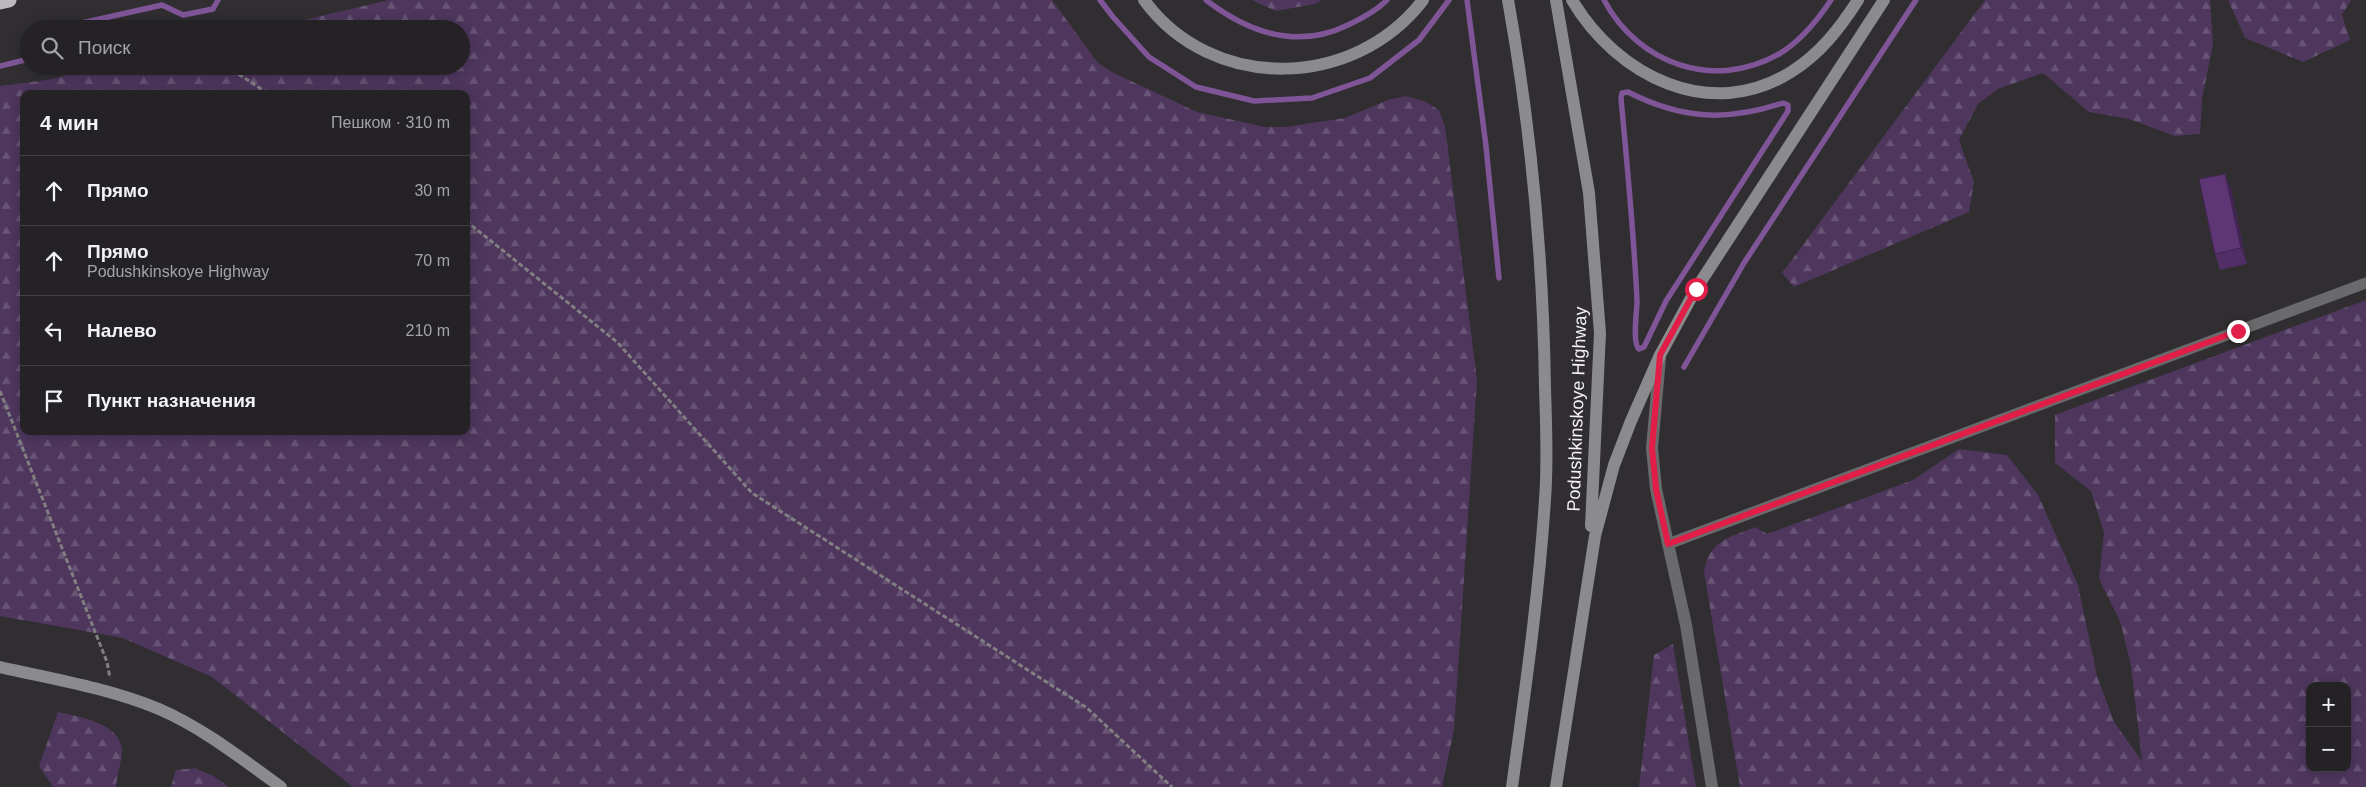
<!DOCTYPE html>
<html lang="ru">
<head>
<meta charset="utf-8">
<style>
	body { margin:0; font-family:Arial,sans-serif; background:#2c2a2d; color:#f1f3f6 }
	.controls { position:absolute; right:15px; bottom:15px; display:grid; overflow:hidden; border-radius:10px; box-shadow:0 2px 12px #0003 }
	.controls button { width:45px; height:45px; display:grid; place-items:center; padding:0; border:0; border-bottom:1px solid #413f42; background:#242225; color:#f1f3f6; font:25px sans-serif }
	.stop { position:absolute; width:15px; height:15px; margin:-11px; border:4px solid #e11d48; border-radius:50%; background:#fff }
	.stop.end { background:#e11d48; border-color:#fff; box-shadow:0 1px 5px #0008 }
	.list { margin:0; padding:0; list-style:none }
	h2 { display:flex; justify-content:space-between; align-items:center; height:65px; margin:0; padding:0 20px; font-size:21px }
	h2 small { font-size:16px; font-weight:400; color:#a3a4a7 }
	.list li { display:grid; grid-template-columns:32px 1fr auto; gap:15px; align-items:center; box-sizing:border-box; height:70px; padding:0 20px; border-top:1px solid #413f42 }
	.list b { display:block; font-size:19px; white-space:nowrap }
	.list p { margin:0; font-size:16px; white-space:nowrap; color:#a3a4a7 }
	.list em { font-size:16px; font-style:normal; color:#a3a4a7 }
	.icon { flex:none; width:28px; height:28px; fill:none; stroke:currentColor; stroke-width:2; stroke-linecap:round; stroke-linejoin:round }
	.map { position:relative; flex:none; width:2366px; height:787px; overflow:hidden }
	.search { position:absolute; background:#242225; box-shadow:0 2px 12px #0003; left:20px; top:20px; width:450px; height:55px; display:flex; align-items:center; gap:12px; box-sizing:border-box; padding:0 18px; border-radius:28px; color:#a3a4a7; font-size:19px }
	.panel { position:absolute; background:#242225; box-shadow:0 2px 12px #0003; left:20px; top:90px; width:450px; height:345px; border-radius:10px }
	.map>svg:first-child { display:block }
	.forest { fill:url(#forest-firs); fill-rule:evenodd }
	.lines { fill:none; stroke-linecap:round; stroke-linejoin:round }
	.stream { stroke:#7f5598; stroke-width:5.5 }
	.path { stroke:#817f82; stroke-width:3; stroke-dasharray:5 2.5; stroke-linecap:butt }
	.lane { stroke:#6a696b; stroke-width:11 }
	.street { stroke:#6a696b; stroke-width:12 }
	.secondary { stroke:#8b8a8d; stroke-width:12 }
	.highway { stroke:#bcb9be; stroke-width:15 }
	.wall { fill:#512e65 }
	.shaded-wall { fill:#422552 }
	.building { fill:#5e3575; stroke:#422552 }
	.route { stroke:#e11d48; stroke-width:6 }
	.labels { text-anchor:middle; stroke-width:4.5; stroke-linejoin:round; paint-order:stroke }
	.street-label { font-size:18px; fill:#f4f2f5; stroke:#302e31 }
</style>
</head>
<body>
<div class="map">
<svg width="2366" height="787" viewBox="0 0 2366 787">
	<defs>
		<pattern id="forest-firs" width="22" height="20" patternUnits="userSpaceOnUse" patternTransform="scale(1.25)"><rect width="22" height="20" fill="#4e365d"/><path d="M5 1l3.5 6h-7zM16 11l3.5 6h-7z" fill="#685475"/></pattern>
	</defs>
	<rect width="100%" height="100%" fill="#302e31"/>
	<path class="forest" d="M 389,0 L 1052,0 L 1098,63 L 1114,73 L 1197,112 L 1265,127 L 1285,127 L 1345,118 L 1388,100 L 1406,96 L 1424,101 L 1439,110 L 1445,127 L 1477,380 L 1454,730 L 1442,787 L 353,787 L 212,677 L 123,638 L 0,616 L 0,86 L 47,80 L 105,66 L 461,66 L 461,29 L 266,29 ZM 24,94 L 466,94 L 466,431 L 24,431 Z
		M 1252,0 L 1322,0 L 1315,4 L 1276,11 Z
		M 1985,0 L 2210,0 L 2213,44 L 2202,99 L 2200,134 L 2175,136 L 2129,119 L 2089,112 L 2043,73 L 1998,89 L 1978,104 L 1959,140 L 1974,182 L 1969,212 L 1794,287 L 1782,273 Z
		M 2228,0 L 2351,0 L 2342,15 L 2350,40 L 2303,62 L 2245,38 Z
		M 2366,300 L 2366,787 L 1740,787 L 1704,572 C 1709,540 1729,538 1755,527 L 1767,534 L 1913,480 L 1959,449 L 2007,455 L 2038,495 L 2078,585 L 2097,676 L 2114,722 L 2142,761 L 2131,666 L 2120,621 L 2099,579 L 2104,533 L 2091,491 L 2055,463 L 2055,415 ZM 2310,686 L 2347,686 L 2347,768 L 2310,768 Z
		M 1673,644 L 1696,787 L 1639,787 L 1654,655 Z
		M 58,712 C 79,717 123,723 122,752 C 121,764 117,775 116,787 L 53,787 L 39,766 Z
		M 195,768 L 213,776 L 229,787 L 171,787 L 176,770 Z"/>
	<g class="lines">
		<path class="stream" d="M 1100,0 L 1113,17 L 1149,57 L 1196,87 L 1254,101 L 1312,98 L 1370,78 L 1419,40 L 1449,0
			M 1206,0 C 1249,33 1297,50 1348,25 C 1363,18 1376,11 1387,0
			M 1467,0 L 1486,146 L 1499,278
			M 1604,0 C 1638,64 1714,91 1779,54 C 1801,41 1817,21 1831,0
			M 55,29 L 162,5 L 183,15 L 213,9 L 218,0
			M 0,66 L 29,59
			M 1628,92 C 1681,119 1726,122 1783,103 L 1788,105 L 1788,111 L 1666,301 L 1644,347 L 1639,349 C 1632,344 1637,311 1637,301 C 1634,233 1627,165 1621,98 L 1622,93 Z
			M 1684,367 L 1744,263 L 1916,0"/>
		<path class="path" d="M 226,66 L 269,94
			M 466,221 L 617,342 L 752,493 L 1087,708 L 1172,787
			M 0,391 L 107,662 L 110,678"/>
		<path class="lane" d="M 1668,544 L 2366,283"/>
		<path class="street" d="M 1660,358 L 1652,448 L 1656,489 L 1686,625 L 1712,787"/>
		<path class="secondary" d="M 1144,0 C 1212,93 1354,90 1423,0
			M 1508,0 C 1531,128 1543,257 1545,387 C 1546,424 1548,462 1545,499 C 1539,595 1525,691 1512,787
			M 1556,0 L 1589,193 L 1600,333 L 1591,526
			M 1572,0 C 1617,76 1710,123 1791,72 C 1820,54 1840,28 1858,0
			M 0,667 C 53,679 108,688 159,709 C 203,728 242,759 281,787
			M 1556,787 L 1595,536 L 1614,465 L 1631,421 L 1660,355 L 1696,289 L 1884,0"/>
		<path class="highway" d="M 0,2 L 9,0"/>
	</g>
	<path class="wall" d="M 2231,189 L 2247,264 L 2220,270 L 2215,254 Z"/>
	<path class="shaded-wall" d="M 2225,174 L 2231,189 L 2247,264 L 2241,248 Z"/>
	<path class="building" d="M 2225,174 L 2241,248 L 2215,254 L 2199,179 Z"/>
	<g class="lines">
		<path class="route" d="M 1696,289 L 1660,355 L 1652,448 L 1656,489 L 1668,544 L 2238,331"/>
	</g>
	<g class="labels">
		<g class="street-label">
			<text transform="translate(1577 409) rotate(-88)" y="6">Podushkinskoye Highway</text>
		</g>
	</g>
</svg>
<div class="controls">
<button>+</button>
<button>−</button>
</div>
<div class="stop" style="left:1696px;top:289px"></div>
<div class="stop end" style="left:2238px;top:331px"></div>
<div class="search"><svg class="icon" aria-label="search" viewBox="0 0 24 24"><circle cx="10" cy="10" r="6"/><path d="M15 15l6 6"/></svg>Поиск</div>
<section class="panel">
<h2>4 мин<small>Пешком · 310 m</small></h2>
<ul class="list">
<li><svg class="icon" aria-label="ahead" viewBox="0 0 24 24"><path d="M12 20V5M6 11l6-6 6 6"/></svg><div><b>Прямо</b></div><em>30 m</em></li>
<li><svg class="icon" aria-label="ahead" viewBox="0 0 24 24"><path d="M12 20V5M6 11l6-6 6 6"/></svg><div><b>Прямо</b><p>Podushkinskoye Highway</p></div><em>70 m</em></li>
<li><svg class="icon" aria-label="left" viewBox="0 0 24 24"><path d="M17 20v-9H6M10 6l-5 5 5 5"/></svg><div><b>Налево</b></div><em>210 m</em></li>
<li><svg class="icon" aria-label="arrive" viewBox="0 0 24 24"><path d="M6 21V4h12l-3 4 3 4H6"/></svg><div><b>Пункт назначения</b></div></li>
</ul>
</section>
</div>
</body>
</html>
